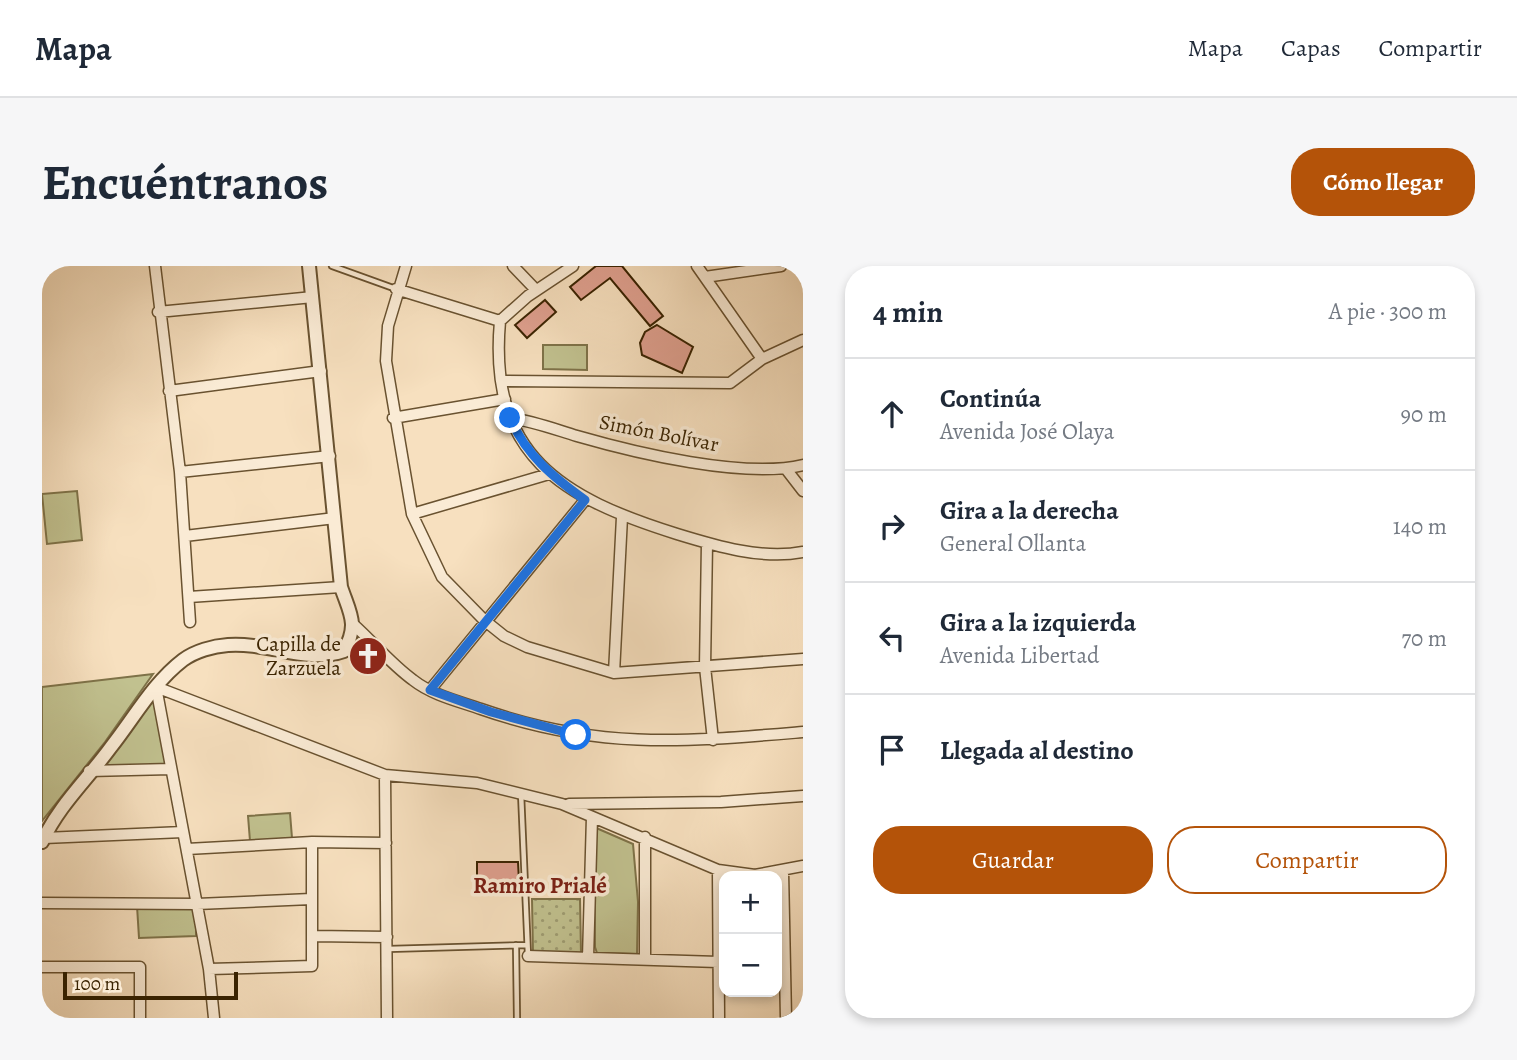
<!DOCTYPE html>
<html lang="es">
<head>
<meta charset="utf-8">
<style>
	body { margin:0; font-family:Alegreya,serif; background:#f6f6f7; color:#1f2937 }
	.controls { position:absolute; right:21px; bottom:21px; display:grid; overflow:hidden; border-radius:14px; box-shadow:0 4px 10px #0003 }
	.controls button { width:63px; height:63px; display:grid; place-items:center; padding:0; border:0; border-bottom:2px solid #e0e1e3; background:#fff; color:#1f2937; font:35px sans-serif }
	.scale { position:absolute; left:21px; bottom:18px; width:175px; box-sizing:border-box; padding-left:7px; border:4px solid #3a2301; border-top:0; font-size:19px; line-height:24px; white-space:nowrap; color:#3a2301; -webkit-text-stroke:5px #faebd5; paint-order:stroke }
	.stop { position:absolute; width:21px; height:21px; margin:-16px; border:5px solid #1a73e8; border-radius:50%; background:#fff }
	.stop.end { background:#1a73e8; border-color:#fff; box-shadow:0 2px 7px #0008 }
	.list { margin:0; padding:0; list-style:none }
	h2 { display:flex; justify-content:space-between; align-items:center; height:91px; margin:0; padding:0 28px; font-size:30px }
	h2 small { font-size:23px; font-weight:400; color:#747a83 }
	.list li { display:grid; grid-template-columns:46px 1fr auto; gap:21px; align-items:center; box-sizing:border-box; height:112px; padding:0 28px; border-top:2px solid #e0e1e3 }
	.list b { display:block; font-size:26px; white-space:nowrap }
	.list p { margin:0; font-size:23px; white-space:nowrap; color:#747a83 }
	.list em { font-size:23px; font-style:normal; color:#747a83 }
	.actions { display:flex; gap:14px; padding:21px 28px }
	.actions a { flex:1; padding:16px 0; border:2px solid #b45309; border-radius:28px; text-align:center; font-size:24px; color:#b45309 }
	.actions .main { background:#b45309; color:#fff }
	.icon { flex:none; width:38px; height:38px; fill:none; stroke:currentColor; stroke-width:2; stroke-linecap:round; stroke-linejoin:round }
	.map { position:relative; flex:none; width:761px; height:752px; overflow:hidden; border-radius:28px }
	header { display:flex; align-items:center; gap:42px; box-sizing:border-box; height:98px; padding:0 35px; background:#fff; border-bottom:2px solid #e0e1e3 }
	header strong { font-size:33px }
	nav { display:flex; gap:38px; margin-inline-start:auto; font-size:24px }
	.intro { display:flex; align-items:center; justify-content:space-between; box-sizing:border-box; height:168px; padding:0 42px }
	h1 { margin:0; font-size:49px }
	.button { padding:18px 32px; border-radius:28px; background:#b45309; color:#fff; font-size:24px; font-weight:700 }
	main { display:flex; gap:42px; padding:0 42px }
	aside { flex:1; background:#fff; border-radius:28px; box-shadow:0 4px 10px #0003 }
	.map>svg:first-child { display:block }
	.grass { fill:#c1c18f; stroke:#7e7248; stroke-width:2 }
	.park { fill:url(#park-dots); stroke:#7e7248; stroke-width:2 }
	.building { fill:#dfa08f; stroke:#3a2301; stroke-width:2 }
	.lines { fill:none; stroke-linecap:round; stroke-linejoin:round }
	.service-casing { stroke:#695230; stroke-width:8 }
	.minor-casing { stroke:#695230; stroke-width:13 }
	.tertiary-casing { stroke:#695230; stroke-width:16 }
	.service { stroke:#faebd5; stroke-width:4.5 }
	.minor { stroke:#faebd5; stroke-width:10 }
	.tertiary { stroke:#faebd5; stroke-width:12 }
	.route { stroke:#1a73e8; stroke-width:9 }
	.labels { text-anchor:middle; stroke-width:7; stroke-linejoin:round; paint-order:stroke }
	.street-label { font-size:21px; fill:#3a2301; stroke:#faebd5 }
	.poi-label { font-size:21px; fill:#3a2301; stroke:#faebd5; text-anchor:end }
	.neighbourhood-label { font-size:23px; font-weight:bold; fill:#7a1f14; stroke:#faebd5 }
</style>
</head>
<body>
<header>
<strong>Mapa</strong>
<nav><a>Mapa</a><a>Capas</a><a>Compartir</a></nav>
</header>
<div class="intro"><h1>Encuéntranos</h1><a class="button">Cómo llegar</a></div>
<main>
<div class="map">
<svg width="761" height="752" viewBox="0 0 761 752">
	<defs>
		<pattern id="park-dots" width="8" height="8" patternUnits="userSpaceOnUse" patternTransform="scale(1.75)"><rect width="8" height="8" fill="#c1c18f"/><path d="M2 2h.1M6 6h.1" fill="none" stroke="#9e9c72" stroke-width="1.8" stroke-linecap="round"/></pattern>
	</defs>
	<rect width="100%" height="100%" fill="#f7e0bf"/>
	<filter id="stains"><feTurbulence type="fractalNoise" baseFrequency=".00286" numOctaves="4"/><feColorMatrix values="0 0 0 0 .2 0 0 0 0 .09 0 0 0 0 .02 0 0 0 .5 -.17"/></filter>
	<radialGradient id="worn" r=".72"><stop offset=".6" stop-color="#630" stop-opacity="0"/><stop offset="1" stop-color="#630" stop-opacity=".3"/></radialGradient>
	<path class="grass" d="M 501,79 L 545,79 L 545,104 L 501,103 Z
		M 35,225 L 40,274 L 5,278 L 0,228 Z
		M 111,408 L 63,476 L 0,555 L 0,421 Z
		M 114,421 L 129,503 L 47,505 Z
		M 248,547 L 250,572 L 208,575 L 206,550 Z
		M 552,561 L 591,578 L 596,636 L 595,688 L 555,687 L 553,681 Z
		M 155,638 L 154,670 L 97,672 L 95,640 Z"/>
	<path class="park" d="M 490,633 L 538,633 L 539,688 L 491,688 Z"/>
	<path class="building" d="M 554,0 L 580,0 L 621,50 L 608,60 L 568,12 L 539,34 L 528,21 Z
		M 503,34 L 514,46 L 485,72 L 473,59 Z
		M 615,59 L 651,81 L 640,107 L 600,89 L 598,77 L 603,66 Z
		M 320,377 L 339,396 L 328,406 L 311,386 Z
		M 435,596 L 476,596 L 477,615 L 435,615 Z"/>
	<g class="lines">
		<defs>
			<path id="service" d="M 290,0 L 354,23
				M 479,527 L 486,689
				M 474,679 L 475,752
				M 346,683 L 485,679"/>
			<path id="minor" d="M 113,0 L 138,206 L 148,356
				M 364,0 L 346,60 L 344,95 L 370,248 L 400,311 L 442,354 L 462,370 L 485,381 L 572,407 L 761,393
				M 471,0 L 494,24
				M 531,0 L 486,30 L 458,55 C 446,190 520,232 635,268 C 674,280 720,294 761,286
				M 655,0 L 720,93
				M 663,11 L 739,0
				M 354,23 L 458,55
				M 116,46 L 271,31
				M 459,115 L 688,117 L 720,93 L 761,74
				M 127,125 L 279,105
				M 351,152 L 463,133
				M 468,152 C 491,155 512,163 535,170 C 594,187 702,213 761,199
				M 744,203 L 761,225
				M 138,206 L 288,190
				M 370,248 L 507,208
				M 143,270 L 293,252
				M 665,277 L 663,401 L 671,474
				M 147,331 L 299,321
				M 312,359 C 332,377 349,398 371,414 C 390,429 416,435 439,443 C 557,484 640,476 761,466
				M 572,407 L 580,251
				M 114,421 L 343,509 L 435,517 L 520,538 L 676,604 L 713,609 L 761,600
				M 114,421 L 167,703 L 172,752
				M 388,424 L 543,234
				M 47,505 L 129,503
				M 343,509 L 345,752
				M 527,538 L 679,536 L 761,530
				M 603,571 L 603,694
				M 2,572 L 141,566
				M 145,583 L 270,576 L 344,577
				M 676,604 L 677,752
				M 741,605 L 744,752
				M 0,637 L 155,638 L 269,633
				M 271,670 L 345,671
				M 486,690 L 676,696
				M 546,692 L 550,551
				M 0,701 L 98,701 L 98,752
				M 167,703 L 270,700 L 270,576"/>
			<path id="tertiary" d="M 0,576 C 17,539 45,514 69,481 C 92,452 111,417 141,394 C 153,385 171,380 186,379 C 226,376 265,398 302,385 C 317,358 308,348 299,321 L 267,0"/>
		</defs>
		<use href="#service" class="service-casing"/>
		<use href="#minor" class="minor-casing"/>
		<use href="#tertiary" class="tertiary-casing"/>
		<use href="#service" class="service"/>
		<use href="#minor" class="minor"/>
		<use href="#tertiary" class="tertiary"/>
	</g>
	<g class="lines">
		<path class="route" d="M 468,152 C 484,189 511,211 543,234 L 388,424 L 449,446 L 534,469"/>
	</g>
	<defs>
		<symbol id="church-disc" viewBox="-11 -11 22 22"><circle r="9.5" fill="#8f2418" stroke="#faebd5"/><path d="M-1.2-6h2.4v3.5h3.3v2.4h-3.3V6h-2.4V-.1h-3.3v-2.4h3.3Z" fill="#fff"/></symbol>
	</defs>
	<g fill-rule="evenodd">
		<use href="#church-disc" x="304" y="368" width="44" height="44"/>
	</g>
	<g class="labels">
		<g class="street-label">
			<text transform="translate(617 167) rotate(11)" y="7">Simón Bolívar</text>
		</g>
		<g class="poi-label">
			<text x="299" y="385">Capilla de<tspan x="299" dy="24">Zarzuela</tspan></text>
		</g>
		<g class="neighbourhood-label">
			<text x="498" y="627">Ramiro Prialé</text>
		</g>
	</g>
	<rect width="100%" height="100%" filter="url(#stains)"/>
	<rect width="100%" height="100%" fill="url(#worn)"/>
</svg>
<div class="controls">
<button>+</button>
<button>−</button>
</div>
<div class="scale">100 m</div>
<div class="stop" style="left:534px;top:469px"></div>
<div class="stop end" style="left:468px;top:152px"></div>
</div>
<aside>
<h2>4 min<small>A pie · 300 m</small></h2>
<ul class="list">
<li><svg class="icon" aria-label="ahead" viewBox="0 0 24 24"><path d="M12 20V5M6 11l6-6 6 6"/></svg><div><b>Continúa</b><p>Avenida José Olaya</p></div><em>90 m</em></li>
<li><svg class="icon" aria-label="right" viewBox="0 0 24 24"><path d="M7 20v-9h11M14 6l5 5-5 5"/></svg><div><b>Gira a la derecha</b><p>General Ollanta</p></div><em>140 m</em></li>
<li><svg class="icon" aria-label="left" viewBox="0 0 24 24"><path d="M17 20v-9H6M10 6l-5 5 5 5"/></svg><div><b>Gira a la izquierda</b><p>Avenida Libertad</p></div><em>70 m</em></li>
<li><svg class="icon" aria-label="arrive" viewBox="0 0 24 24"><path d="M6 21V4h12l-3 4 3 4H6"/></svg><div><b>Llegada al destino</b></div></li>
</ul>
<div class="actions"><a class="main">Guardar</a><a>Compartir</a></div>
</aside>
</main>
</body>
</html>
